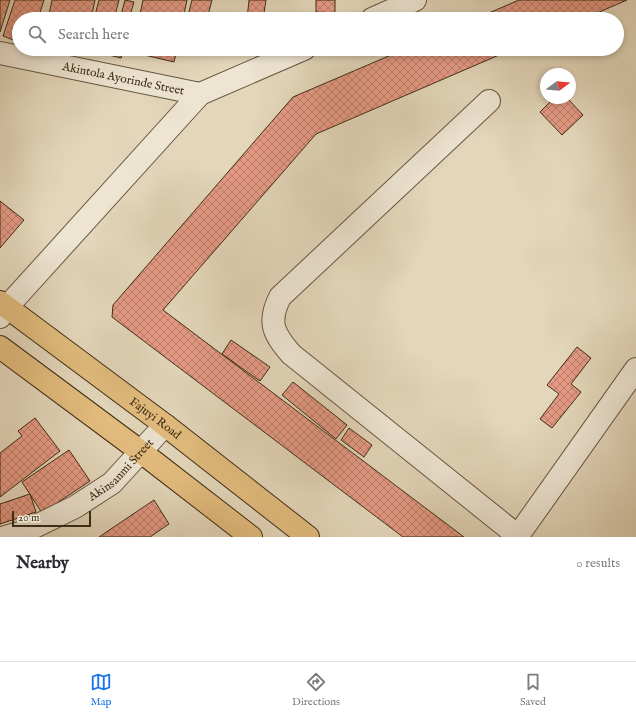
<!DOCTYPE html>
<html lang="en">
<head>
<meta charset="utf-8">
<style>
	body { margin:0; font-family:"IM FELL English",serif; background:#f2f2f3; color:#2b2b33 }
	.compass { position:absolute; left:540px; top:68px; width:36px; height:36px; border-radius:50%; background:#fff; box-shadow:0 2px 6px #0003; rotate:74deg }
	.scale { position:absolute; left:12px; bottom:10px; width:79px; box-sizing:border-box; padding-left:4px; border:2px solid #3e2d17; border-top:0; font-size:11px; line-height:14px; white-space:nowrap; color:#3e2d17; -webkit-text-stroke:3px #ede4d2; paint-order:stroke }
	.list { margin:0; padding:0; list-style:none }
	h2 { display:flex; justify-content:space-between; align-items:center; height:52px; margin:0; padding:0 16px; font-size:17px }
	h2 small { font-size:13px; font-weight:400; color:#7c7c81 }
	.icon { flex:none; width:22px; height:22px; fill:none; stroke:currentColor; stroke-width:2; stroke-linecap:round; stroke-linejoin:round }
	.map { position:relative; flex:none; width:636px; height:537px; overflow:hidden }
	.search { position:absolute; background:#fff; box-shadow:0 2px 6px #0003; left:12px; right:12px; top:12px; height:44px; display:flex; align-items:center; gap:10px; box-sizing:border-box; padding:0 14px; border-radius:22px; color:#7c7c81; font-size:15px }
	.sheet { height:124px; background:#fff }
	nav { display:flex; justify-content:space-around; align-items:center; box-sizing:border-box; height:56px; border-top:1px solid #e1e1e2; background:#fff; font-size:11px; color:#7c7c81 }
	nav a { display:grid; justify-items:center; gap:2px }
	nav .on { color:#1a73e8 }
	.map>svg:first-child { display:block }
	.building { fill:url(#building-cross-hatch); stroke:#3e2d17 }
	.lines { fill:none; stroke-linecap:round; stroke-linejoin:round }
	.minor-casing { stroke:#675740; stroke-width:24 }
	.highway-casing { stroke:#3e2d17; stroke-width:24 }
	.minor { stroke:#ede4d2; stroke-width:22 }
	.highway { stroke:#e2bb7d; stroke-width:22 }
	.labels { text-anchor:middle; stroke-width:3.5; stroke-linejoin:round; paint-order:stroke }
	.street-label { font-size:12px; fill:#3e2d17; stroke:#ede4d2 }
</style>
</head>
<body>
<div class="map">
<svg width="636" height="537" viewBox="0 0 636 537">
	<defs>
		<pattern id="building-cross-hatch" width="8" height="8" patternUnits="userSpaceOnUse"><rect width="8" height="8" fill="#e59a84"/><path d="M0 0l8 8M0 8l8-8" fill="none" stroke="#bb7e6b"/></pattern>
	</defs>
	<rect width="100%" height="100%" fill="#e3d6ba"/>
	<filter id="stains"><feTurbulence type="fractalNoise" baseFrequency=".005" numOctaves="4"/><feColorMatrix values="0 0 0 0 .2 0 0 0 0 .09 0 0 0 0 .02 0 0 0 .5 -.17"/></filter>
	<radialGradient id="worn" r=".72"><stop offset=".6" stop-color="#630" stop-opacity="0"/><stop offset="1" stop-color="#630" stop-opacity=".3"/></radialGradient>
	<path class="building" d="M 0,0 L 10,0 L 0,32 Z
		M 15,0 L 44,0 L 38,19 L 19,19 L 19,42 L 3,36 Z
		M 52,0 L 95,0 L 91,19 L 48,19 Z
		M 99,0 L 119,0 L 114,19 L 94,19 Z
		M 125,0 L 134,2 L 129,19 L 120,19 Z
		M 143,0 L 187,0 L 183,19 L 139,19 Z
		M 192,0 L 212,0 L 207,19 L 187,19 Z
		M 249,0 L 266,0 L 263,19 L 247,19 Z
		M 316,0 L 335,0 L 335,13 L 316,12 Z
		M 519,0 L 627,0 L 583,19 L 475,19 Z
		M 111,49 L 124,49 L 121,58 L 109,55 Z
		M 133,49 L 177,49 L 174,62 L 132,52 Z
		M 405,49 L 513,49 L 316,134 L 163,310 L 464,537 L 403,537 L 112,317 L 113,305 L 293,97 Z
		M 554,98 L 567,98 L 583,115 L 562,135 L 540,112 Z
		M 0,201 L 24,220 L 0,248 Z
		M 231,340 L 270,367 L 260,381 L 222,354 Z
		M 577,347 L 591,358 L 571,384 L 581,392 L 552,428 L 540,419 L 559,394 L 547,385 Z
		M 293,382 L 347,425 L 336,439 L 282,395 Z
		M 35,418 L 60,451 L 0,497 L 0,453 L 22,436 L 18,431 Z
		M 349,428 L 372,445 L 364,457 L 341,440 Z
		M 69,450 L 90,481 L 42,513 L 22,482 Z
		M 30,494 L 36,512 L 0,524 L 0,504 Z
		M 154,500 L 169,524 L 150,537 L 99,537 Z"/>
	<g class="lines">
		<defs>
			<g id="minor">
				<path d="M 372,19 L 415,0"/>
				<path id="s1" d="M 0,53 L 200,94"/>
				<path d="M 489,101 L 280,297 C 267,323 274,334 291,354 L 518,536"/>
				<path d="M 0,317 L 7,307 L 200,94 L 304,49"/>
				<path id="s2" d="M 5,537 L 26,531 L 75,507 L 112,483 L 165,425"/>
				<path d="M 517,537 L 636,369"/>
			</g>
			<g id="highway">
				<path id="s3" d="M 0,302 L 165,425 L 308,537"/>
				<path d="M 0,347 L 140,451 L 251,537"/>
			</g>
		</defs>
		<use href="#minor" class="minor-casing"/>
		<use href="#highway" class="highway-casing"/>
		<use href="#minor" class="minor"/>
		<use href="#highway" class="highway"/>
	</g>
	<g class="labels">
		<g class="street-label">
			<text dy="4" stroke="none"><textPath href="#s1" startOffset="126">Akintola Ayorinde Street</textPath></text>
			<text dy="4" stroke="none"><textPath href="#s3" startOffset="194">Fajuyi Road</textPath></text>
			<text dy="4" stroke="none"><textPath href="#s2" startOffset="136">Akinsanmi Street</textPath></text>
		</g>
	</g>
	<rect width="100%" height="100%" filter="url(#stains)"/>
	<rect width="100%" height="100%" fill="url(#worn)"/>
</svg>
<svg class="compass" viewBox="-18 -18 36 36"><path d="M0-13l5 13h-10z" fill="#e53935"/><path d="M0 13l5-13h-10z" fill="#7c7c81"/></svg>
<div class="scale">20 m</div>
<div class="search"><svg class="icon" aria-label="search" viewBox="0 0 24 24"><circle cx="10" cy="10" r="6"/><path d="M15 15l6 6"/></svg>Search here</div>
</div>
<section class="sheet">
<h2>Nearby<small>0 results</small></h2>
<ul class="list">
</ul>
</section>
<nav>
<a class="on"><svg class="icon" aria-label="map" viewBox="0 0 24 24"><path d="M3 6l6-2 6 2 6-2v14l-6 2-6-2-6 2zM9 4v14M15 6v14"/></svg>Map</a>
<a><svg class="icon" aria-label="directions" viewBox="0 0 24 24"><path d="M12 3l9 9-9 9-9-9zM9 14v-3h6M13 9l2 2-2 2"/></svg>Directions</a>
<a><svg class="icon" aria-label="saved" viewBox="0 0 24 24"><path d="M7 4h10v16l-5-4-5 4z"/></svg>Saved</a>
</nav>
</body>
</html>
